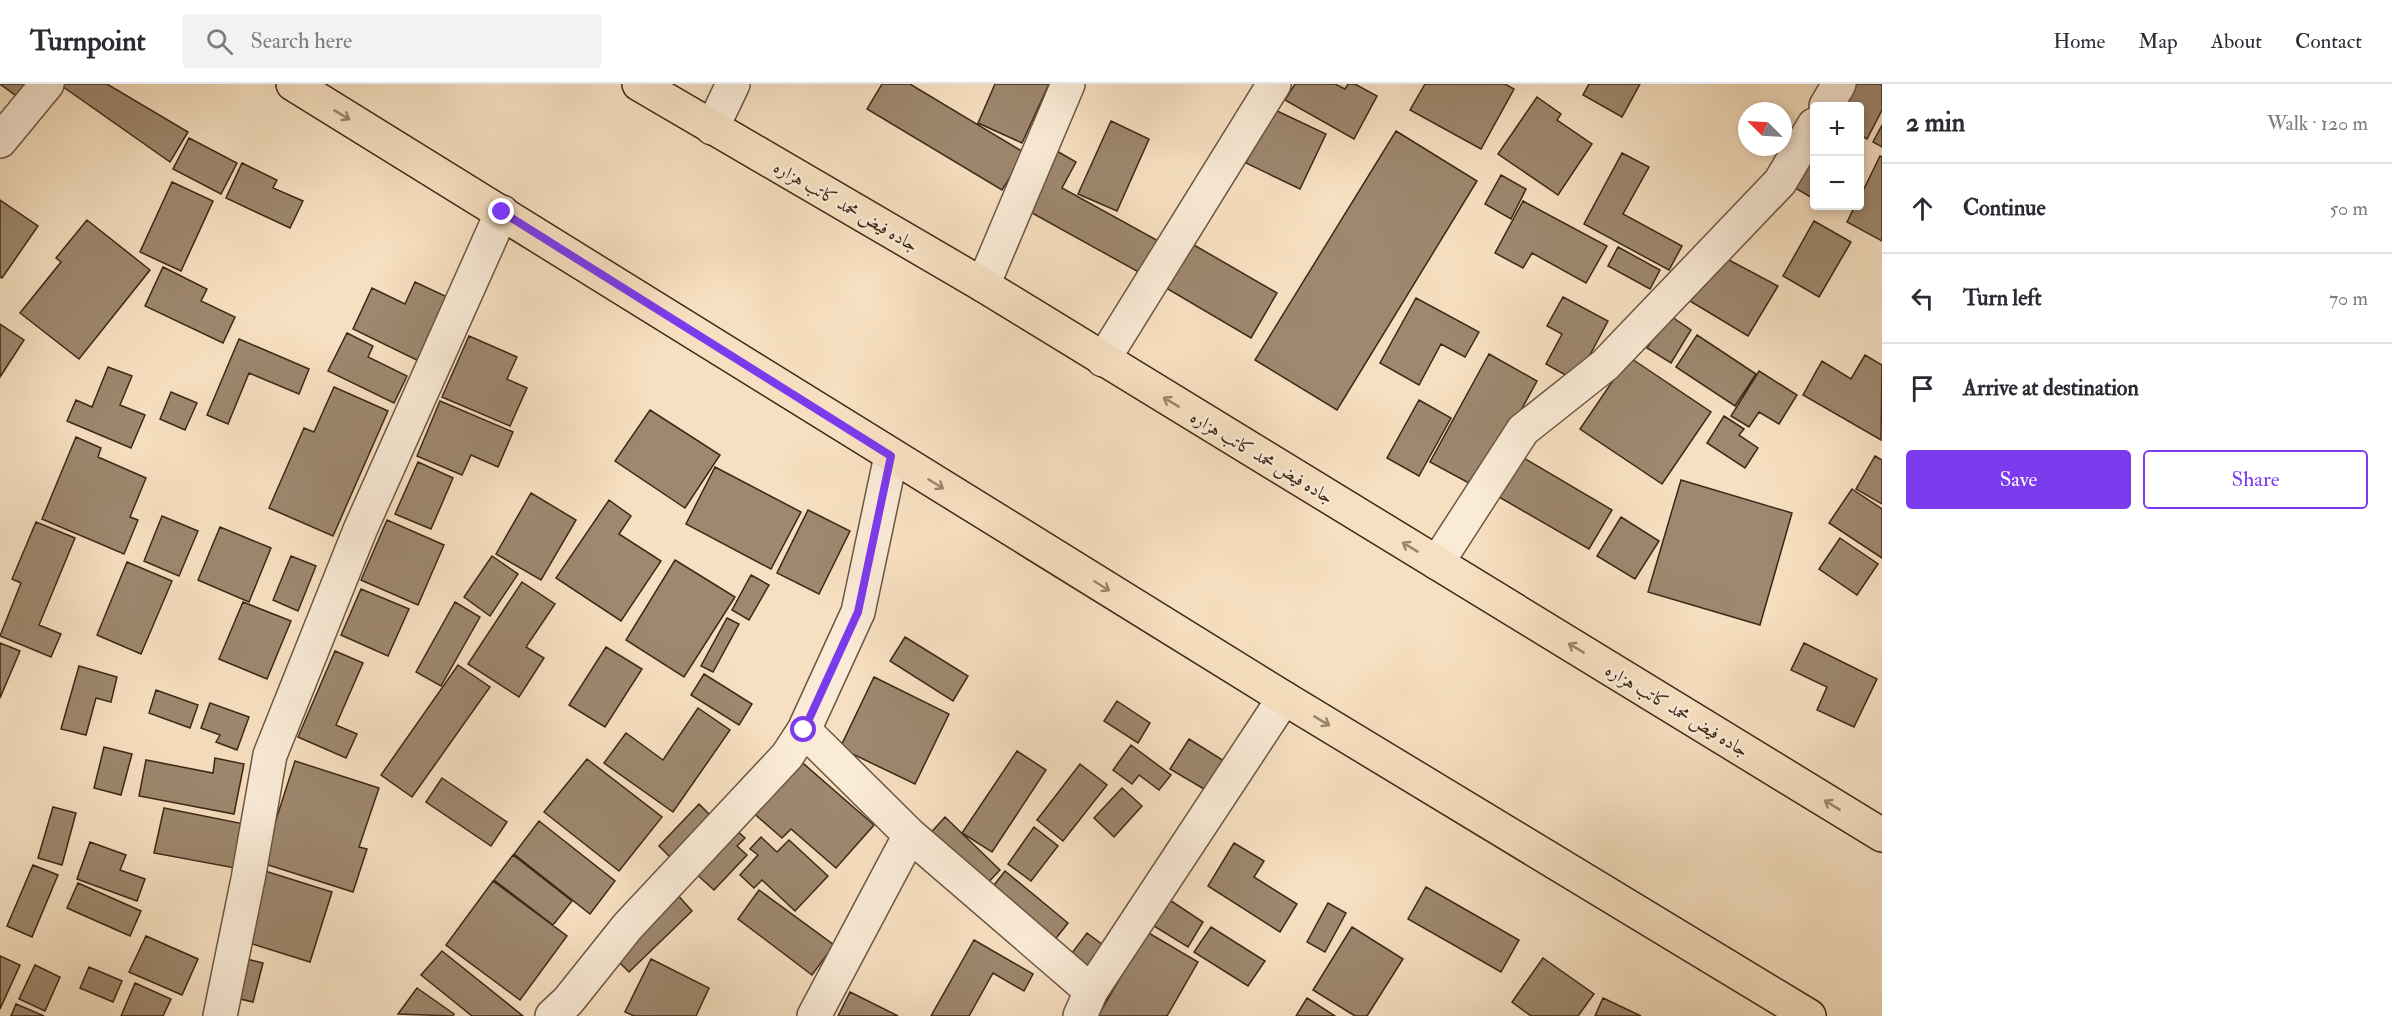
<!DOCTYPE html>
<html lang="en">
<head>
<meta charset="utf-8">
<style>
	body { margin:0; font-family:"IM FELL Double Pica",Amiri,serif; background:#f2f2f3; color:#2b2b33 }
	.controls { position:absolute; right:18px; top:18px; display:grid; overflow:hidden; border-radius:6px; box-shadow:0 3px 9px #0003 }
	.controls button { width:54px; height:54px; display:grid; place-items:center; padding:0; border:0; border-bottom:2px solid #e1e1e2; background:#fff; color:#2b2b33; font:30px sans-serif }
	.compass { position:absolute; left:1738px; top:18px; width:54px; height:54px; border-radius:50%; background:#fff; box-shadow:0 3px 9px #0003; rotate:294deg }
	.stop { position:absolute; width:18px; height:18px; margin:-14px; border:4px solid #7c3aed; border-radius:50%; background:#fff }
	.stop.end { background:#7c3aed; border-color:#fff; box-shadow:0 2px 6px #0008 }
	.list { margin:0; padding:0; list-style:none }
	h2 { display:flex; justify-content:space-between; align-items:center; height:78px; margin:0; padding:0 24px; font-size:26px }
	h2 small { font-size:20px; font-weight:400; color:#7c7c81 }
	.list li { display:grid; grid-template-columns:39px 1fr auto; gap:18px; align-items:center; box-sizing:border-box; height:90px; padding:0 24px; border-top:2px solid #e1e1e2 }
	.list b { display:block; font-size:22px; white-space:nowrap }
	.list em { font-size:20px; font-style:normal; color:#7c7c81 }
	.actions { display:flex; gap:12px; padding:18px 24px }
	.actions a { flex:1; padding:14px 0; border:2px solid #7c3aed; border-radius:6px; text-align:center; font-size:21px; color:#7c3aed }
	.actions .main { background:#7c3aed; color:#fff }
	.icon { flex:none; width:33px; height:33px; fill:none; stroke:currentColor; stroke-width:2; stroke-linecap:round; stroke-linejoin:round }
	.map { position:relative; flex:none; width:1882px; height:932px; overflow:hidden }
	header { display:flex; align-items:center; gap:36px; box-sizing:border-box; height:84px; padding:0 30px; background:#fff; border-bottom:2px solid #e1e1e2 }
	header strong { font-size:28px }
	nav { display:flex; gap:33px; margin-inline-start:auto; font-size:21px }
	.search { width:420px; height:54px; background:#f2f2f3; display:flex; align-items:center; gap:15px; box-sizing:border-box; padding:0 21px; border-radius:6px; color:#7c7c81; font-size:22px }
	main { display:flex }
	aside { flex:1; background:#fff }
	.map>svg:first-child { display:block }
	.building { fill:#9e886f; stroke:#3d2817; stroke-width:1.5 }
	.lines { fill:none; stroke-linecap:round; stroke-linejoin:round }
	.minor-casing { stroke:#6c5642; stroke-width:36 }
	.primary-casing { stroke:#3d2817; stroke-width:36 }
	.minor { stroke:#faebd7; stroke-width:33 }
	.primary { stroke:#f7e0c1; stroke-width:33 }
	.oneway { stroke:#9a846c }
	.route { stroke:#7c3aed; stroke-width:8 }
	.labels { text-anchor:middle; stroke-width:5; stroke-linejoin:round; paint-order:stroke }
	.street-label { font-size:18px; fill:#3d2817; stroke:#faebd7 }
</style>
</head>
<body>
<header>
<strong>Turnpoint</strong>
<div class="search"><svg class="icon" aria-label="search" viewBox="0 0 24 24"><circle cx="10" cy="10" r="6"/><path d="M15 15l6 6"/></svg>Search here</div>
<nav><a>Home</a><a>Map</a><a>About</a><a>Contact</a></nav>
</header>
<main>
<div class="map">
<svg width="1882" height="932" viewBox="0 0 1882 932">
	<rect width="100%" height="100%" fill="#f7e0c1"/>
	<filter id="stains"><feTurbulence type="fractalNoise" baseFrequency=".00333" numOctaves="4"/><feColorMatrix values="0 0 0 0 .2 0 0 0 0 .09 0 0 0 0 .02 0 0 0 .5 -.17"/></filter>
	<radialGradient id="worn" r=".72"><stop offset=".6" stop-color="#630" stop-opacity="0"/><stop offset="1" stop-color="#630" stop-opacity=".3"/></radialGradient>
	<path class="building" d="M 0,0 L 28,0 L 19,14 Z
		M 63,0 L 107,0 L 188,48 L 170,78 L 62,2 Z
		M 882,0 L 910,0 L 1025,69 L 1002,106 L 867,25 Z
		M 995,0 L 1049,0 L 1022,59 L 978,39 Z
		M 1295,0 L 1335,0 L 1345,5 L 1348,0 L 1355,0 L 1377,12 L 1354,55 L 1285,16 Z
		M 1425,0 L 1505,0 L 1514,5 L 1481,65 L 1410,26 Z
		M 1589,0 L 1640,0 L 1622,33 L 1583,11 Z
		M 1849,0 L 1882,0 L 1882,26 L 1867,55 L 1860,51 L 1860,22 L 1838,22 Z
		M 1537,13 L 1561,30 L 1557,36 L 1592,60 L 1558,111 L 1498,70 Z
		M 1273,25 L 1326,50 L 1300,105 L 1246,79 Z
		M 1111,37 L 1149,55 L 1117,127 L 1078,110 Z
		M 1882,41 L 1882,63 L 1873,58 Z
		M 1396,47 L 1477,97 L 1337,326 L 1255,276 Z
		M 189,54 L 237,79 L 221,110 L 173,85 Z
		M 1814,58 L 1814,115 L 1790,101 Z
		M 1055,66 L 1076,78 L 1062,104 L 1162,159 L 1144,191 L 1023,124 Z
		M 1622,69 L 1649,83 L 1623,130 L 1682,162 L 1669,186 L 1584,140 Z
		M 1880,72 L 1882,73 L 1882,157 L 1847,138 L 1855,122 L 1860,122 L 1860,113 Z
		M 242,79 L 277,96 L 273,104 L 303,117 L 290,144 L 226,114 Z
		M 1501,91 L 1526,105 L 1511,135 L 1485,120 Z
		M 172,98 L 213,117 L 181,187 L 140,168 Z
		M 0,116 L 38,142 L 2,194 L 0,193 Z
		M 1523,117 L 1607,162 L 1586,199 L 1532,169 L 1523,184 L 1495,169 Z
		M 87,136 L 150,186 L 79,275 L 20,229 L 61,178 L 56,174 Z
		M 1814,137 L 1851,158 L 1819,213 L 1783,192 Z
		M 1187,157 L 1277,209 L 1251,254 L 1161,201 Z
		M 1618,163 L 1660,186 L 1650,205 L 1608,182 Z
		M 1727,175 L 1778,202 L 1748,252 L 1690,217 Z
		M 163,183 L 207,205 L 201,217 L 235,233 L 223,259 L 145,222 Z
		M 415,198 L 460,219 L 429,282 L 353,245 L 372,204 L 405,220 Z
		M 1563,213 L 1608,237 L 1576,297 L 1546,280 L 1562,250 L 1547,242 Z
		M 1416,214 L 1479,248 L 1465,273 L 1441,260 L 1419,301 L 1380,279 Z
		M 1669,231 L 1691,246 L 1671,279 L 1647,264 Z
		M 0,240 L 24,256 L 0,293 Z
		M 347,249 L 373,262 L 368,273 L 407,292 L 394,319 L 328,287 Z
		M 1697,251 L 1756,290 L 1735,322 L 1676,283 Z
		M 469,252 L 517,273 L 507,295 L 527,304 L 510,342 L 442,313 Z
		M 239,255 L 309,285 L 299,310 L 249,289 L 228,340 L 207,331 Z
		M 1489,270 L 1537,297 L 1478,404 L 1430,378 Z
		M 1865,271 L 1882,281 L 1881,356 L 1803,311 L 1822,277 L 1851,295 Z
		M 1629,273 L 1711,328 L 1662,400 L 1580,345 Z
		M 108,283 L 132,292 L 120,321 L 145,331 L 131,364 L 67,337 L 76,316 L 92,323 Z
		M 1759,287 L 1797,311 L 1779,340 L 1759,328 L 1749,343 L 1731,332 Z
		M 334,303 L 388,327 L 333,452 L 269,424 L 304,344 L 314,348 Z
		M 171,308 L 197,319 L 185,346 L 160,335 Z
		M 1419,316 L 1451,334 L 1419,392 L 1387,374 Z
		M 440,317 L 513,348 L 498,383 L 471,371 L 462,391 L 417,372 Z
		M 650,326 L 720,371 L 685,424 L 615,377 Z
		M 1724,332 L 1744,345 L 1739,351 L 1758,364 L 1745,384 L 1707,359 Z
		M 76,353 L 101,364 L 98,373 L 146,394 L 130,433 L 138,436 L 124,470 L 42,435 Z
		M 1875,372 L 1882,376 L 1882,420 L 1856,405 Z
		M 1522,373 L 1612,426 L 1589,465 L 1499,413 Z
		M 418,378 L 453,394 L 431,445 L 395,430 Z
		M 715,383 L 801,428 L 771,485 L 686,440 Z
		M 1681,396 L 1792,429 L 1760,541 L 1648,508 Z
		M 1852,405 L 1882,425 L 1882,474 L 1829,439 Z
		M 531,409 L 576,436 L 541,496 L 496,470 Z
		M 609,416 L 631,432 L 619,450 L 661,477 L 621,537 L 556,494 Z
		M 808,426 L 850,447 L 819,510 L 777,489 Z
		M 162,432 L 198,447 L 179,492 L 144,477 Z
		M 1621,433 L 1659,457 L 1635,495 L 1597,472 Z
		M 387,436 L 444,461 L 418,521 L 361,496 Z
		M 36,438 L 75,454 L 39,541 L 61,550 L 51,573 L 0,552 L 21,499 L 12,495 Z
		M 220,443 L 271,464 L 249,518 L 198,496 Z
		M 1840,454 L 1878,480 L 1857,511 L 1819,485 Z
		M 291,472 L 316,482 L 298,527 L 273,516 Z
		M 492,472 L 518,490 L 490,532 L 464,513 Z
		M 675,476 L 735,513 L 684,593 L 626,556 Z
		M 127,478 L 172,497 L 141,570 L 97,551 Z
		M 751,491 L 769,501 L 749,536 L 732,526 Z
		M 522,498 L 555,520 L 526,563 L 544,574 L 519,613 L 468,580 Z
		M 361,505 L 409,525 L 388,572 L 341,551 Z
		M 243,518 L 291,537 L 267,595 L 219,575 Z
		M 455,518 L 480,533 L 441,602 L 416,588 Z
		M 727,534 L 739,540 L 713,588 L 701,582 Z
		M 905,553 L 968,592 L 953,617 L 890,577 Z
		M 0,559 L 20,567 L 0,614 Z
		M 1804,559 L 1877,595 L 1854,643 L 1817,626 L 1827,603 L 1791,586 Z
		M 606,563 L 642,585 L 605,643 L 569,621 Z
		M 335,567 L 363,579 L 336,641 L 357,650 L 346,674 L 298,653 Z
		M 458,581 L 490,603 L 412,713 L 381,691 Z
		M 79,582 L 117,593 L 111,618 L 96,614 L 86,651 L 61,645 Z
		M 704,590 L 752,620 L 739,641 L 691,611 Z
		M 874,593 L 949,630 L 915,700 L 840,664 Z
		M 156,606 L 198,621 L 190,644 L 149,629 Z
		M 1117,617 L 1150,639 L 1138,659 L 1104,637 Z
		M 210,619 L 249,633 L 237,666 L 216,658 L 220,651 L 201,644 Z
		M 698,624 L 730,646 L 673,728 L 604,679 L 626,649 L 663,676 Z
		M 1189,655 L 1232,682 L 1214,711 L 1170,685 Z
		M 1131,661 L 1171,691 L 1159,706 L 1139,691 L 1132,700 L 1113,686 Z
		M 104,663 L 132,670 L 121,711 L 94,704 Z
		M 1017,667 L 1046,686 L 992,768 L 962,749 Z
		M 215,674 L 244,680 L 234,730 L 139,712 L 146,676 L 213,689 Z
		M 797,674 L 874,741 L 836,784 L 791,745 L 782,754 L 751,727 Z
		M 587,675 L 662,733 L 619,787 L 544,728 Z
		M 295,677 L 379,704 L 359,763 L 367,765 L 353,808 L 262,779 Z
		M 1080,680 L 1107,701 L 1063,757 L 1037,736 Z
		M 442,694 L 507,738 L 491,762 L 426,718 Z
		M 1122,704 L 1142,722 L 1114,753 L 1094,734 Z
		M 699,720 L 714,735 L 674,777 L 659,762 Z
		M 53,723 L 76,729 L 62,781 L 38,774 Z
		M 164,724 L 244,740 L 235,784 L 154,769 Z
		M 945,733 L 1000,786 L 981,806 L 926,754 Z
		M 539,737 L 615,797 L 590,830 L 514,770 Z
		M 1034,743 L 1058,762 L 1031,797 L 1008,780 Z
		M 734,744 L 745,754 L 737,762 L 747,771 L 714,806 L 693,787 Z
		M 761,753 L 777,768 L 789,756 L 828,792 L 795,827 L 762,796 L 754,804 L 740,791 L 758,771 L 750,765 Z
		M 90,758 L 126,771 L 120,786 L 145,795 L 137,817 L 77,795 Z
		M 1234,759 L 1264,777 L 1254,793 L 1297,820 L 1280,848 L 1208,802 Z
		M 513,771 L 572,817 L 553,841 L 494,796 Z
		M 33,781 L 58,791 L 32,853 L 7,842 Z
		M 265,787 L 332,808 L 310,878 L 243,857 Z
		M 1005,787 L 1068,839 L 1050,862 L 987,810 Z
		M 493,797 L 567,852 L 520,916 L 446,861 Z
		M 78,799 L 141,827 L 130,852 L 67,824 Z
		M 1426,803 L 1519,856 L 1501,888 L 1408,835 Z
		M 759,806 L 834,861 L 812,891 L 738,835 Z
		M 675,808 L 692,827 L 629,888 L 611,870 Z
		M 1165,813 L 1203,838 L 1188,863 L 1149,839 Z
		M 1328,819 L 1346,829 L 1325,868 L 1307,858 Z
		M 1211,843 L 1265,877 L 1248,902 L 1194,868 Z
		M 1352,843 L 1403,875 L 1367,932 L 1355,932 L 1313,906 Z
		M 1147,848 L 1198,878 L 1167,932 L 1098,932 Z
		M 1087,849 L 1103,861 L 1083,889 L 1066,877 Z
		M 146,852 L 198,875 L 182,911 L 129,888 Z
		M 974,856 L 1033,890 L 1024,907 L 993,889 L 969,932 L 931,932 Z
		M 442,867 L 523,932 L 472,932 L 421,891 Z
		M 0,872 L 20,881 L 0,925 Z
		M 242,874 L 263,879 L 253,918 L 232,913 Z
		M 1543,874 L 1594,910 L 1578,932 L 1531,932 L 1512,918 Z
		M 651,875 L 709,904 L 696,932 L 634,932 L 625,928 Z
		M 35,881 L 60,893 L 45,927 L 19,915 Z
		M 89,883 L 122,897 L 113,918 L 80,904 Z
		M 135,899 L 171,915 L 163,932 L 121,932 Z
		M 417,904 L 454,930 L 453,932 L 398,930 Z
		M 850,908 L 898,932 L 838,932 Z
		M 1307,914 L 1335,932 L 1296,932 Z
		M 1603,914 L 1641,932 L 1595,932 Z
		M 16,920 L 44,932 L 11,932 Z"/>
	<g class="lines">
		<defs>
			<path id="minor" d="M 1826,22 L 1839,0
				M 712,44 L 733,0
				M 0,57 L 47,0
				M 983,201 L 1068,0
				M 1103,276 L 1274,0
				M 1437,479 L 1523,346 L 1605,281 L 1780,98 L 1814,41
				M 804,646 L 910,751 L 1091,907
				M 220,932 L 248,795 L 270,671 L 360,446 L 502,128
				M 552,932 L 568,917 L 628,842 L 787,672 L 804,646 L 858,528 L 891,372
				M 814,932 L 910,751
				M 1080,932 L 1091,907 L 1284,614"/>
			<path id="primary" d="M 293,0 L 1284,614 L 1809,932
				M 639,0 L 983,201 L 1882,751"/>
		</defs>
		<use href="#minor" class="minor-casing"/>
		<use href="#primary" class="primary-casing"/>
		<use href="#minor" class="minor"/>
		<use href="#primary" class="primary"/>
	</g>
	<defs><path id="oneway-shaft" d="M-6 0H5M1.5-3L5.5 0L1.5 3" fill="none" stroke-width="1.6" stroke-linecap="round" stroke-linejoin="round" transform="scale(1.5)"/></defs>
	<g class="oneway">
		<use href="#oneway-shaft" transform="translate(342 31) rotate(31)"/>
		<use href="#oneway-shaft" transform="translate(1171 318) rotate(-149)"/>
		<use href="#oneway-shaft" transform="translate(936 400) rotate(32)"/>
		<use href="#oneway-shaft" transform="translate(1410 463) rotate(-149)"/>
		<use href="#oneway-shaft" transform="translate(1102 502) rotate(32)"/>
		<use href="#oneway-shaft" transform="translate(1576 564) rotate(-149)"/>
		<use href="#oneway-shaft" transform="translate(1322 637) rotate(31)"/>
		<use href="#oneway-shaft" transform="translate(1832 721) rotate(-149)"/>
	</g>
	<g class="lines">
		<path class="route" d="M 502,128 L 891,372 L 858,528 L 804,646"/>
	</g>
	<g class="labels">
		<g class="street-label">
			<text transform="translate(846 122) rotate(30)" y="6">جاده فیض محمد کاتب هزاره</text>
			<text transform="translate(1262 373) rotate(31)" y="6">جاده فیض محمد کاتب هزاره</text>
			<text transform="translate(1677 626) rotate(31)" y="6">جاده فیض محمد کاتب هزاره</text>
		</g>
	</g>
	<rect width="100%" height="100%" filter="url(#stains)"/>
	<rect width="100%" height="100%" fill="url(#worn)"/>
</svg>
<div class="controls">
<button>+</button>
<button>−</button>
</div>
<svg class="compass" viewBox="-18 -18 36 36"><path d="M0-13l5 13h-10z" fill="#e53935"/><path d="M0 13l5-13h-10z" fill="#7c7c81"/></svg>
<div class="stop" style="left:804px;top:646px"></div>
<div class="stop end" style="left:502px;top:128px"></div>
</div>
<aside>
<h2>2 min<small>Walk · 120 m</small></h2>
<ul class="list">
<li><svg class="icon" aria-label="ahead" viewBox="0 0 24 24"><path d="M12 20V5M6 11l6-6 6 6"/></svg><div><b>Continue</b></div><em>50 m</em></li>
<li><svg class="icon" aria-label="left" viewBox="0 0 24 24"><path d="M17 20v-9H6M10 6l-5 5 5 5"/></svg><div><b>Turn left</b></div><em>70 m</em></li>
<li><svg class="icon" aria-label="arrive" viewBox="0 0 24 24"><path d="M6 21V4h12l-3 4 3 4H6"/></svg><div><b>Arrive at destination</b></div></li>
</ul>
<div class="actions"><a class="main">Save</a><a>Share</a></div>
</aside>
</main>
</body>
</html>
